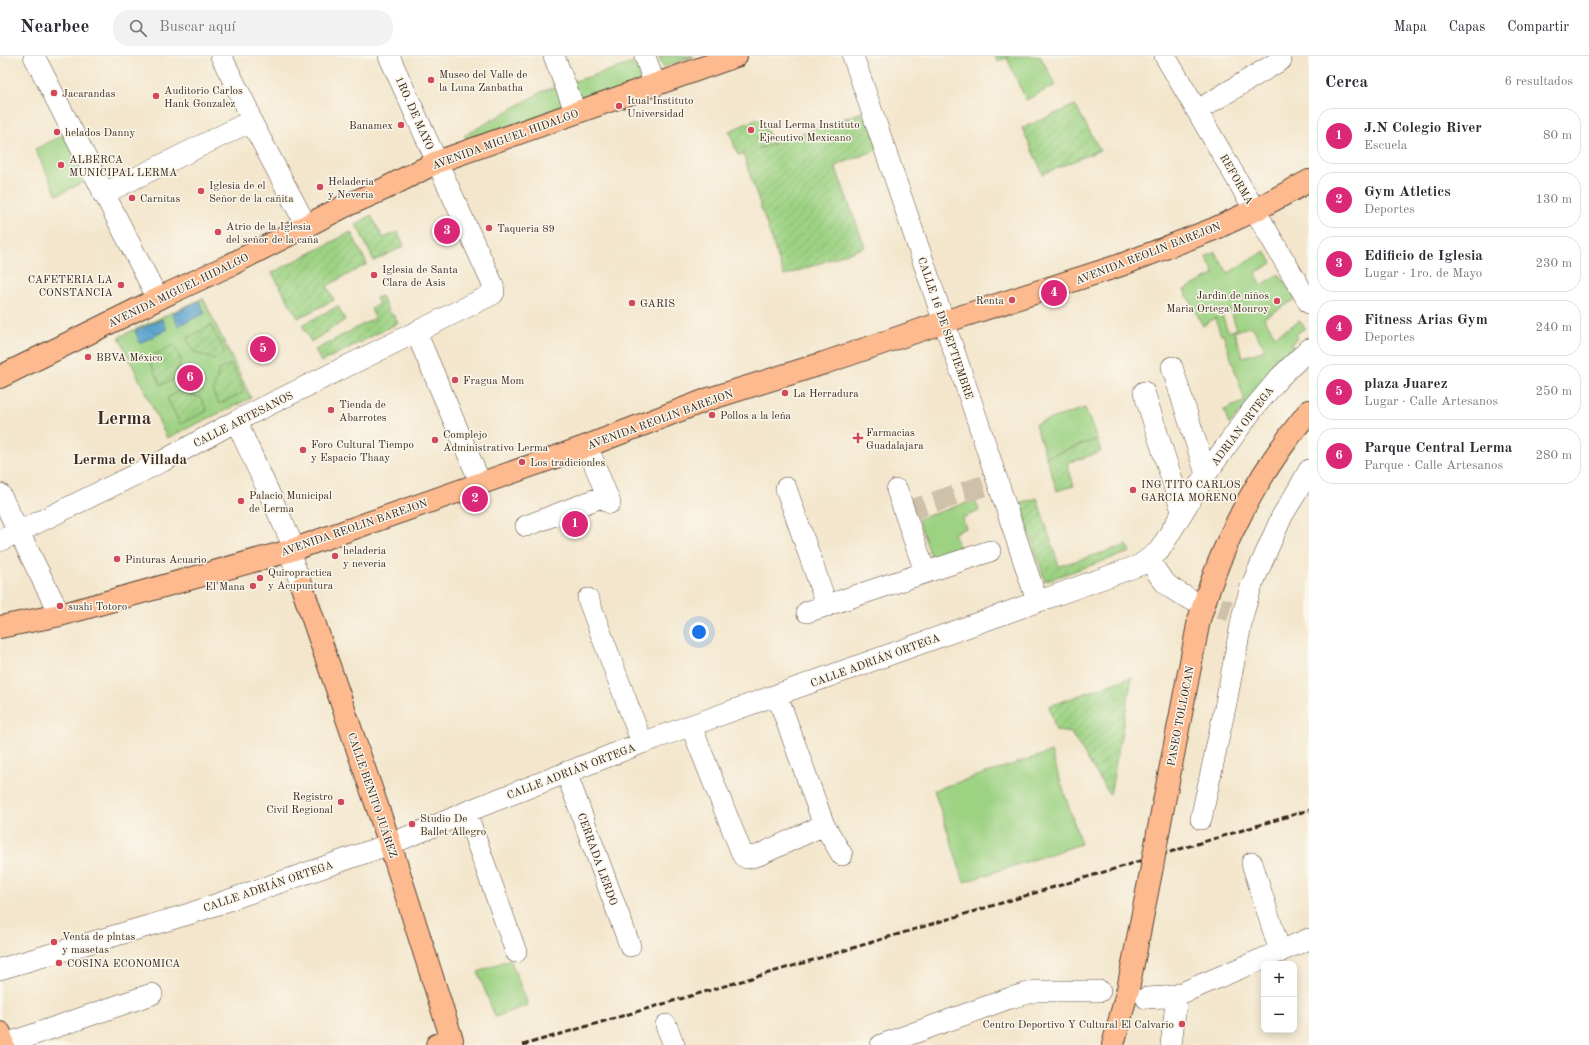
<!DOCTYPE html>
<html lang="es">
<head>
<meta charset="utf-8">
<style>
	body { margin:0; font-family:"Old Standard TT",serif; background:#f2f2f3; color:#2b2b33 }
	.controls { position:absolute; right:12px; bottom:12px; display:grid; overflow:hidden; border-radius:8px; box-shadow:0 2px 10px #0003 }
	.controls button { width:36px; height:36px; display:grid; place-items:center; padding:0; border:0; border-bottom:1px solid #e1e1e2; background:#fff; color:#2b2b33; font:20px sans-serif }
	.you { position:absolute; left:699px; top:576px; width:14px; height:14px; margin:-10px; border:3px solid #fff; border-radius:50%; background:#1a73e8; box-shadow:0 0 0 6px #1a73e833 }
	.badge { display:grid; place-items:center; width:26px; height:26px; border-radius:50%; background:#db2777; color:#fff; font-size:13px; font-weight:700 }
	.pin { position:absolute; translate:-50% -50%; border:2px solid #fff; box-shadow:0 1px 4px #0006 }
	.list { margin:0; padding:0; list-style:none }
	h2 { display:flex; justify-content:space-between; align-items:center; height:52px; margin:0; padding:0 16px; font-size:17px }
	h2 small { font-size:13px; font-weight:400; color:#7c7c81 }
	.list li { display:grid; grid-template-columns:26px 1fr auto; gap:12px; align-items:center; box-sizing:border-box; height:56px; margin:0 8px 8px; padding:0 8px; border:1px solid #e1e1e2; border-radius:16px }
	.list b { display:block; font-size:15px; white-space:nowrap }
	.list p { margin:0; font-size:13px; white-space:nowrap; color:#7c7c81 }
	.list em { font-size:13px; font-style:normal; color:#7c7c81 }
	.icon { flex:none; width:22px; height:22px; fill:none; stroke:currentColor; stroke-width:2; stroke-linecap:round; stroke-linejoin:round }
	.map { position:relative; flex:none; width:1309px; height:989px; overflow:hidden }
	header { display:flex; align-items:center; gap:24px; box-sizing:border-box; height:56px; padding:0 20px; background:#fff; border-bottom:1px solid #e1e1e2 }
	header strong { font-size:19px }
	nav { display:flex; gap:22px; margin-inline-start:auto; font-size:14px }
	.search { width:280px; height:36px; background:#f2f2f3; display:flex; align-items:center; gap:10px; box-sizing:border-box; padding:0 14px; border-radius:16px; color:#7c7c81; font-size:15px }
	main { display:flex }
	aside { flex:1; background:#fff }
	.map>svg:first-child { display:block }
	.green { fill:#9dd283; stroke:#6c7e50; fill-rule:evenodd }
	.garden { fill:url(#garden-furrows); stroke:#6c7e50 }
	.water { fill:url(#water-waves); stroke:#486676 }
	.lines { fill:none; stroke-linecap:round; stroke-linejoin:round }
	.minor-tunnel { stroke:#cec0a9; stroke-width:21; stroke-dasharray:21 10; stroke-linecap:butt }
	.minor-casing { stroke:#574638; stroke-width:22 }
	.major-casing { stroke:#574638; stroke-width:24 }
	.highway-casing { stroke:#574638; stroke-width:24 }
	.minor { stroke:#fff; stroke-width:21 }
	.major { stroke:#fcba8e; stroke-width:22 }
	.highway { stroke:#fcba8e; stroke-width:22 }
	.rail { stroke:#3b2a1e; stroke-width:3; stroke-dasharray:6 3; stroke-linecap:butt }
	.highway-bridge-casing { stroke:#574638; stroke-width:24; stroke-linecap:butt }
	.highway-bridge { stroke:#fcba8e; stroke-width:22 }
	.poi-dot { fill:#d1495b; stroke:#fbf7ec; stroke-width:1.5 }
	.labels { text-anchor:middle; stroke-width:3; stroke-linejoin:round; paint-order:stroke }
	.poi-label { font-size:11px; fill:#3b2a1e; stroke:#fbf7ec; text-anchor:start }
	.street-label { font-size:11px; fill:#3b2a1e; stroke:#fbf7ec }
	.district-label { font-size:15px; font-weight:bold; fill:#3b2a1e; stroke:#fbf7ec }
	.town-label { font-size:19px; font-weight:bold; fill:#3b2a1e; stroke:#fbf7ec }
</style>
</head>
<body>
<header>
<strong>Nearbee</strong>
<div class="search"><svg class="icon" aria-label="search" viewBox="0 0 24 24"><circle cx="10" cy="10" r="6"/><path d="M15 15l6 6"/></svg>Buscar aquí</div>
<nav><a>Mapa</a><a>Capas</a><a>Compartir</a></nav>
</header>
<main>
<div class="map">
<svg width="1309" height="989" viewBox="0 0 1309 989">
	<defs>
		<pattern id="garden-furrows" width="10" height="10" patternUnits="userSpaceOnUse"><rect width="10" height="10" fill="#9dd283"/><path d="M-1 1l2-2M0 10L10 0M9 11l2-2" fill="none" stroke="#88b471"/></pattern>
		<pattern id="water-waves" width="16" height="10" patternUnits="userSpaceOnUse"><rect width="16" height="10" fill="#56a2ce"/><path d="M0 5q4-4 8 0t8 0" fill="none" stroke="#4884a7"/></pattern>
	</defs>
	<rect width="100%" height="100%" fill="#fbf7ec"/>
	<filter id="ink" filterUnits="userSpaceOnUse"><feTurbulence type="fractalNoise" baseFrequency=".025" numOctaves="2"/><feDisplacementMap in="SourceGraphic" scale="8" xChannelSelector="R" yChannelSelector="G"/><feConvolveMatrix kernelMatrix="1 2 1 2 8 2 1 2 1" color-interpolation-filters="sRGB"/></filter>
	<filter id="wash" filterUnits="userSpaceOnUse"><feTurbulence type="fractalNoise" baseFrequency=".012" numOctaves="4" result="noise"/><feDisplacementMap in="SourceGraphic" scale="16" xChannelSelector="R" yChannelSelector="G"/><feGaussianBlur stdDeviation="0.9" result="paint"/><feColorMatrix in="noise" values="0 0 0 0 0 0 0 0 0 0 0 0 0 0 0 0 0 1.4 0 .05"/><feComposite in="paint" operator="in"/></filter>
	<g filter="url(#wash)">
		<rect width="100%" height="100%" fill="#f3e6cc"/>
		<path class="green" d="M 659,0 L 694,0 L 663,11 Z
			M 994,0 L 1040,0 L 1056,29 L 1026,44 L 1007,2 L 997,5 Z
			M 649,2 L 657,23 L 469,86 L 464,80 L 543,35 Z
			M 66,78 L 88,124 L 57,139 L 35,93 Z
			M 1265,195 L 1272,207 L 1255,217 L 1262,229 L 1279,218 L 1296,243 L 1264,262 L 1275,280 L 1300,265 L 1305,272 L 1295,279 L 1297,283 L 1291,288 L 1295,293 L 1229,369 L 1224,354 L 1245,345 L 1223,278 L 1221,279 L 1215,262 L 1203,270 L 1184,234 L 1215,218 L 1206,201 L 1215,196 L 1228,217 ZM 1230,254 L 1237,273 L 1228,276 L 1222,259 ZM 1252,270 L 1265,294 L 1243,301 L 1234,276 Z
			M 203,242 L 251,342 L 167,382 L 119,281 Z
			M 1085,352 L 1097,383 L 1046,401 L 1035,368 Z
			M 975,444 L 979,455 L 962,462 L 966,472 L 954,477 L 960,494 L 932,503 L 918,463 Z
			M 1051,696 L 1081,788 L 964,826 L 934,734 Z
			M 510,903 L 528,949 L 495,961 L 478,916 Z"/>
		<path class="garden" d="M 1075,49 L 1100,94 L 1043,118 L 1022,72 Z
			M 865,55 L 879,93 L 835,110 L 865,191 L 784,220 L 743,98 L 738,99 L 729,75 L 760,62 L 774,87 L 758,93 Z
			M 371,159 L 383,182 L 398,176 L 404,190 L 374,205 L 356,168 Z
			M 351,176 L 367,208 L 327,230 L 334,244 L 298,262 L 272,217 Z
			M 381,240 L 389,256 L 394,260 L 398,267 L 321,306 L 315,294 L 375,262 L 371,253 L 379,248 L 376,242 Z
			M 338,250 L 345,264 L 311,286 L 302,269 Z
			M 211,269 L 225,297 L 213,303 L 194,296 L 187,282 Z
			M 174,289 L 181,304 L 174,323 L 161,329 L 148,302 Z
			M 231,308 L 244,336 L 219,348 L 213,336 L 219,314 Z
			M 180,335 L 201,342 L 207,355 L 180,368 L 167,342 Z
			M 1097,383 L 1101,396 L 1067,407 L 1074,430 L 1057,435 L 1046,401 Z
			M 1037,442 L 1059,510 L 1127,489 L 1130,496 L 1045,525 L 1020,448 Z
			M 1132,621 L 1110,739 L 1071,677 L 1056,675 L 1049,650 Z"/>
		<path class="water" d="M 199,245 L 205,257 L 178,270 L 172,258 Z
			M 162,263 L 167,274 L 140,287 L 135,275 Z"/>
	</g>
	<g filter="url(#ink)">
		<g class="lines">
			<path class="minor-tunnel" d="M 905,456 L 998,425
				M 1190,543 L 1230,555"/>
			<defs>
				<path id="minor" d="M 34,0 L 158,243
					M 221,0 L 247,52 L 251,65 L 307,171
					M 554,0 L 576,57
					M 645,0 L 655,30
					M 853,0 L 970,342 L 1037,545
					M 1165,0 L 1309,247
					M 1198,54 L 1281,4
					M 103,138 L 251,65
					M 416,276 L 480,426
					M 1172,311 L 1206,418
					M 1144,336 L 1182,455
					M 236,365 L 292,487 L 289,495 L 302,531
					M 587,390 L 610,447
					M 786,432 L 827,550
					M 897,434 L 925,516
					M 0,438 L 60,559
					M 526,470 L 607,439
					M 0,485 L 163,405 L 236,365 L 493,238 L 494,236 L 493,229 L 389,0
					M 1150,503 C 1160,525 1168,532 1190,543
					M 588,543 L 642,687
					M 807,556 L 990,495
					M 777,639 L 824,769 L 842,799
					M 691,670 L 743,800 L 747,802 L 759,799 L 824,769
					M 566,716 L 630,890
					M 466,756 L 516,896
					M 1201,763 L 1226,647 L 1243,558 L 1251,531 L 1282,460 L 1298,434 L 1309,414
					M 1252,807 L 1280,896
					M 0,913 L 189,858 L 390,788 L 444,766 L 466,756 L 642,687 L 1140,509 L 1159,495 L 1206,418 L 1253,353 L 1280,321 L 1309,293
					M 1146,942 L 1165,941 L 1177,939 L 1309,883
					M 666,969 L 674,989
					M 3,989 L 152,938
					M 881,989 L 1010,942 L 1036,935 L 1100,935
					M 1171,989 L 1177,939"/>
				<path id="major" d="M 0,321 L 170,237 L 230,209 L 343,151 L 384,133 L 437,106 L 736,0
					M 302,531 L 390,788 L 452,984 L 437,989
					M 0,571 L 60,559 L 289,495 L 587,390 L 709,343 L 824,307 L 944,266 L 1121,209 L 1214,173 L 1255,154 L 1309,125
					M 0,977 L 3,989"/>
				<path id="highway" d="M 1158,777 L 1199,564 C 1222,485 1257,419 1309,355
					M 1113,989 L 1128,933 L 1152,811"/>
			</defs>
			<use href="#minor" class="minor-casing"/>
			<use href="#major" class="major-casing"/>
			<use href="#highway" class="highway-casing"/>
			<use href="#minor" class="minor"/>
			<use href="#major" class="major"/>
			<use href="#highway" class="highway"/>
			<path class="rail" d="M 523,989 L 803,907 L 1309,754"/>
			<defs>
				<path id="highway-bridge" d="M 1152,811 L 1158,777"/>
			</defs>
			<use href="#highway-bridge" class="highway-bridge-casing"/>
			<use href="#highway-bridge" class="highway-bridge"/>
		</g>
	</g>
	<g class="poi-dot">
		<circle cx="431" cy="24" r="4"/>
		<circle cx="54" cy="37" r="4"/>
		<circle cx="156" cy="40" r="4"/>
		<circle cx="619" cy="50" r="4"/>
		<circle cx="401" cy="69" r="4"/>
		<circle cx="751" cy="74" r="4"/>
		<circle cx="57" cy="76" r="4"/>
		<circle cx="61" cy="109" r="4"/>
		<circle cx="320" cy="131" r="4"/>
		<circle cx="201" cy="135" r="4"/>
		<circle cx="132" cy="142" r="4"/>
		<circle cx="489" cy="172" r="4"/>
		<circle cx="218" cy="176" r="4"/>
		<circle cx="374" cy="219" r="4"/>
		<circle cx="121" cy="229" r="4"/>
		<circle cx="1012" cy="244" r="4"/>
		<circle cx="1277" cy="245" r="4"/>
		<circle cx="632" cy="247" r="4"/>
		<circle cx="88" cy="301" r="4"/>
		<circle cx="455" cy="324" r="4"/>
		<circle cx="785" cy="337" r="4"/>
		<circle cx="331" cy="354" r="4"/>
		<circle cx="712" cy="359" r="4"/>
		<path d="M856 376h4v4h4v4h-4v4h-4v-4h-4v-4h4z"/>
		<circle cx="435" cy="384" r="4"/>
		<circle cx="303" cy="394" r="4"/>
		<circle cx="522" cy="406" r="4"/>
		<circle cx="1133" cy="434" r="4"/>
		<circle cx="241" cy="445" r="4"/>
		<circle cx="335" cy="500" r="4"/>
		<circle cx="117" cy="503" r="4"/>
		<circle cx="260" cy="522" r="4"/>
		<circle cx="253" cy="530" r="4"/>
		<circle cx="60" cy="550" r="4"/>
		<circle cx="341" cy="746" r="4"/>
		<circle cx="412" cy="768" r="4"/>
		<circle cx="54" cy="886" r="4"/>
		<circle cx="59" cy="907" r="4"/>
		<circle cx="1182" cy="968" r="4"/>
	</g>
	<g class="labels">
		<g class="poi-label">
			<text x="439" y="22">Museo del Valle de<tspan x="439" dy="13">la Luna Zanbatha</tspan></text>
			<text x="164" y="38">Auditorio Carlos<tspan x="164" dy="13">Hank Gonzalez</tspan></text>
			<text x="62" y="41">Jacarandas</text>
			<text x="627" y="48">Itual Instituto<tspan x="627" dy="13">Universidad</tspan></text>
			<text x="759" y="72">Itual Lerma Instituto<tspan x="759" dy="13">Ejecutivo Mexicano</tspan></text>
			<text x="393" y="73" text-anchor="end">Banamex</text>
			<text x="65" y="80">helados Danny</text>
			<text x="69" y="107">ALBERCA<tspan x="69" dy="13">MUNICIPAL LERMA</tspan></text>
			<text x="328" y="129">Heladeria<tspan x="328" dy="13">y Neveria</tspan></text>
			<text x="209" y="133">Iglesia de el<tspan x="209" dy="13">Señor de la cañita</tspan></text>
			<text x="140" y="146">Carnitas</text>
			<text x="226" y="174">Atrio de la Iglesia<tspan x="226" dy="13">del señor de la caña</tspan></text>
			<text x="497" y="176">Taqueria 89</text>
			<text x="382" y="217">Iglesia de Santa<tspan x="382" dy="13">Clara de Asis</tspan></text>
			<text x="113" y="227" text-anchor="end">CAFETERIA LA<tspan x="113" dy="13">CONSTANCIA</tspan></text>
			<text x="1269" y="243" text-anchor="end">Jardin de niños<tspan x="1269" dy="13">Maria Ortega Monroy</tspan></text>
			<text x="1004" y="248" text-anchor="end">Renta</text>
			<text x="640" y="251">GARIS</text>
			<text x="96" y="305">BBVA México</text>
			<text x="463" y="328">Fragua Mom</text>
			<text x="793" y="341">La Herradura</text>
			<text x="339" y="352">Tienda de<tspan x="339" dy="13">Abarrotes</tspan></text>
			<text x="720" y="363">Pollos a la leña</text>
			<text x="866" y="380">Farmacias<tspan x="866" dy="13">Guadalajara</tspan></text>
			<text x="443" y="382">Complejo<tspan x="443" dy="13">Administrativo Lerma</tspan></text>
			<text x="311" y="392">Foro Cultural Tiempo<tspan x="311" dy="13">y Espacio Thaay</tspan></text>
			<text x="530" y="410">Los tradicionles</text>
			<text x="1141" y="432">ING TITO CARLOS<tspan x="1141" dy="13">GARCIA MORENO</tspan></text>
			<text x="249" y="443">Palacio Municipal<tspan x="249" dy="13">de Lerma</tspan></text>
			<text x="343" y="498">heladeria<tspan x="343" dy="13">y neveria</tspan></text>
			<text x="125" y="507">Pinturas Acuario</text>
			<text x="268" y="520">Quiropractica<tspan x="268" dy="13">y Acupuntura</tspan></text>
			<text x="245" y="534" text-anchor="end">El Mana</text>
			<text x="68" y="554">sushi Totoro</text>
			<text x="333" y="744" text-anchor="end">Registro<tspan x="333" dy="13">Civil Regional</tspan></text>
			<text x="420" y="766">Studio De<tspan x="420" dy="13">Ballet Allegro</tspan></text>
			<text x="62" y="884">Venta de plntas<tspan x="62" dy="13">y masetas</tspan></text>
			<text x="67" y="911">COSINA ECONOMICA</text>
			<text x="1174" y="972" text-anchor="end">Centro Deportivo Y Cultural El Calvario</text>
		</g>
		<g class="street-label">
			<text transform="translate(415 57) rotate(66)" y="4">1RO. DE MAYO</text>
			<text transform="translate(505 83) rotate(-20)" y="4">AVENIDA MIGUEL HIDALGO</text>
			<text transform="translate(1237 123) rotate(60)" y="4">REFORMA</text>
			<text transform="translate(1148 197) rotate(-21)" y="4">AVENIDA REOLIN BAREJON</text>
			<text transform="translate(178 234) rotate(-26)" y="4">AVENIDA MIGUEL HIDALGO</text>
			<text transform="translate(946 272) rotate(71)" y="4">CALLE 16 DE SEPTIEMBRE</text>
			<text transform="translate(243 363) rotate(-27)" y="4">CALLE ARTESANOS</text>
			<text transform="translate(660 363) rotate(-20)" y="4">AVENIDA REOLIN BAREJON</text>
			<text transform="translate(1242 370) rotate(-53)" y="4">ADRIAN ORTEGA</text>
			<text transform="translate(354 471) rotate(-19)" y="4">AVENIDA REOLIN BAREJON</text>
			<text transform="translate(875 604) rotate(-20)" y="4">CALLE ADRIÁN ORTEGA</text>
			<text transform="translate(1180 660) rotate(-79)" y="4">PASEO TOLLOCAN</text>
			<text transform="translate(571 715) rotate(-21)" y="4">CALLE ADRIÁN ORTEGA</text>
			<text transform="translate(373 739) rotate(71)" y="4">CALLE BENITO JUÁREZ</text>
			<text transform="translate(598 803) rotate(70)" y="4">CERRADA LERDO</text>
			<text transform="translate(268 830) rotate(-19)" y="4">CALLE ADRIÁN ORTEGA</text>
		</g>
		<g class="district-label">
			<text x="130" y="408">Lerma de Villada</text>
		</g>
		<g class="town-label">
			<text x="124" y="368">Lerma</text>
		</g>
	</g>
</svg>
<div class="controls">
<button>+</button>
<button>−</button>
</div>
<div class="you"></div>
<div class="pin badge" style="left:575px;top:468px">1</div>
<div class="pin badge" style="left:475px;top:443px">2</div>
<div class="pin badge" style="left:447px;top:175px">3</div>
<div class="pin badge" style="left:1054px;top:237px">4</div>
<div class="pin badge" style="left:263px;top:293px">5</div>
<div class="pin badge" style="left:190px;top:322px">6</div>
</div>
<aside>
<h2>Cerca<small>6 resultados</small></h2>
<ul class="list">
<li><span class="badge">1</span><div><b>J.N Colegio River</b><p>Escuela</p></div><em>80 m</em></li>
<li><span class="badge">2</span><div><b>Gym Atletics</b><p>Deportes</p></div><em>130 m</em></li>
<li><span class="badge">3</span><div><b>Edificio de Iglesia</b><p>Lugar · 1ro. de Mayo</p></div><em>230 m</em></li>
<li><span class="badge">4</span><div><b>Fitness Arias Gym</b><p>Deportes</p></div><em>240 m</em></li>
<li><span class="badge">5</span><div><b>plaza Juarez</b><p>Lugar · Calle Artesanos</p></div><em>250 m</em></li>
<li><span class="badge">6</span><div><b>Parque Central Lerma</b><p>Parque · Calle Artesanos</p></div><em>280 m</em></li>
</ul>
</aside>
</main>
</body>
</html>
